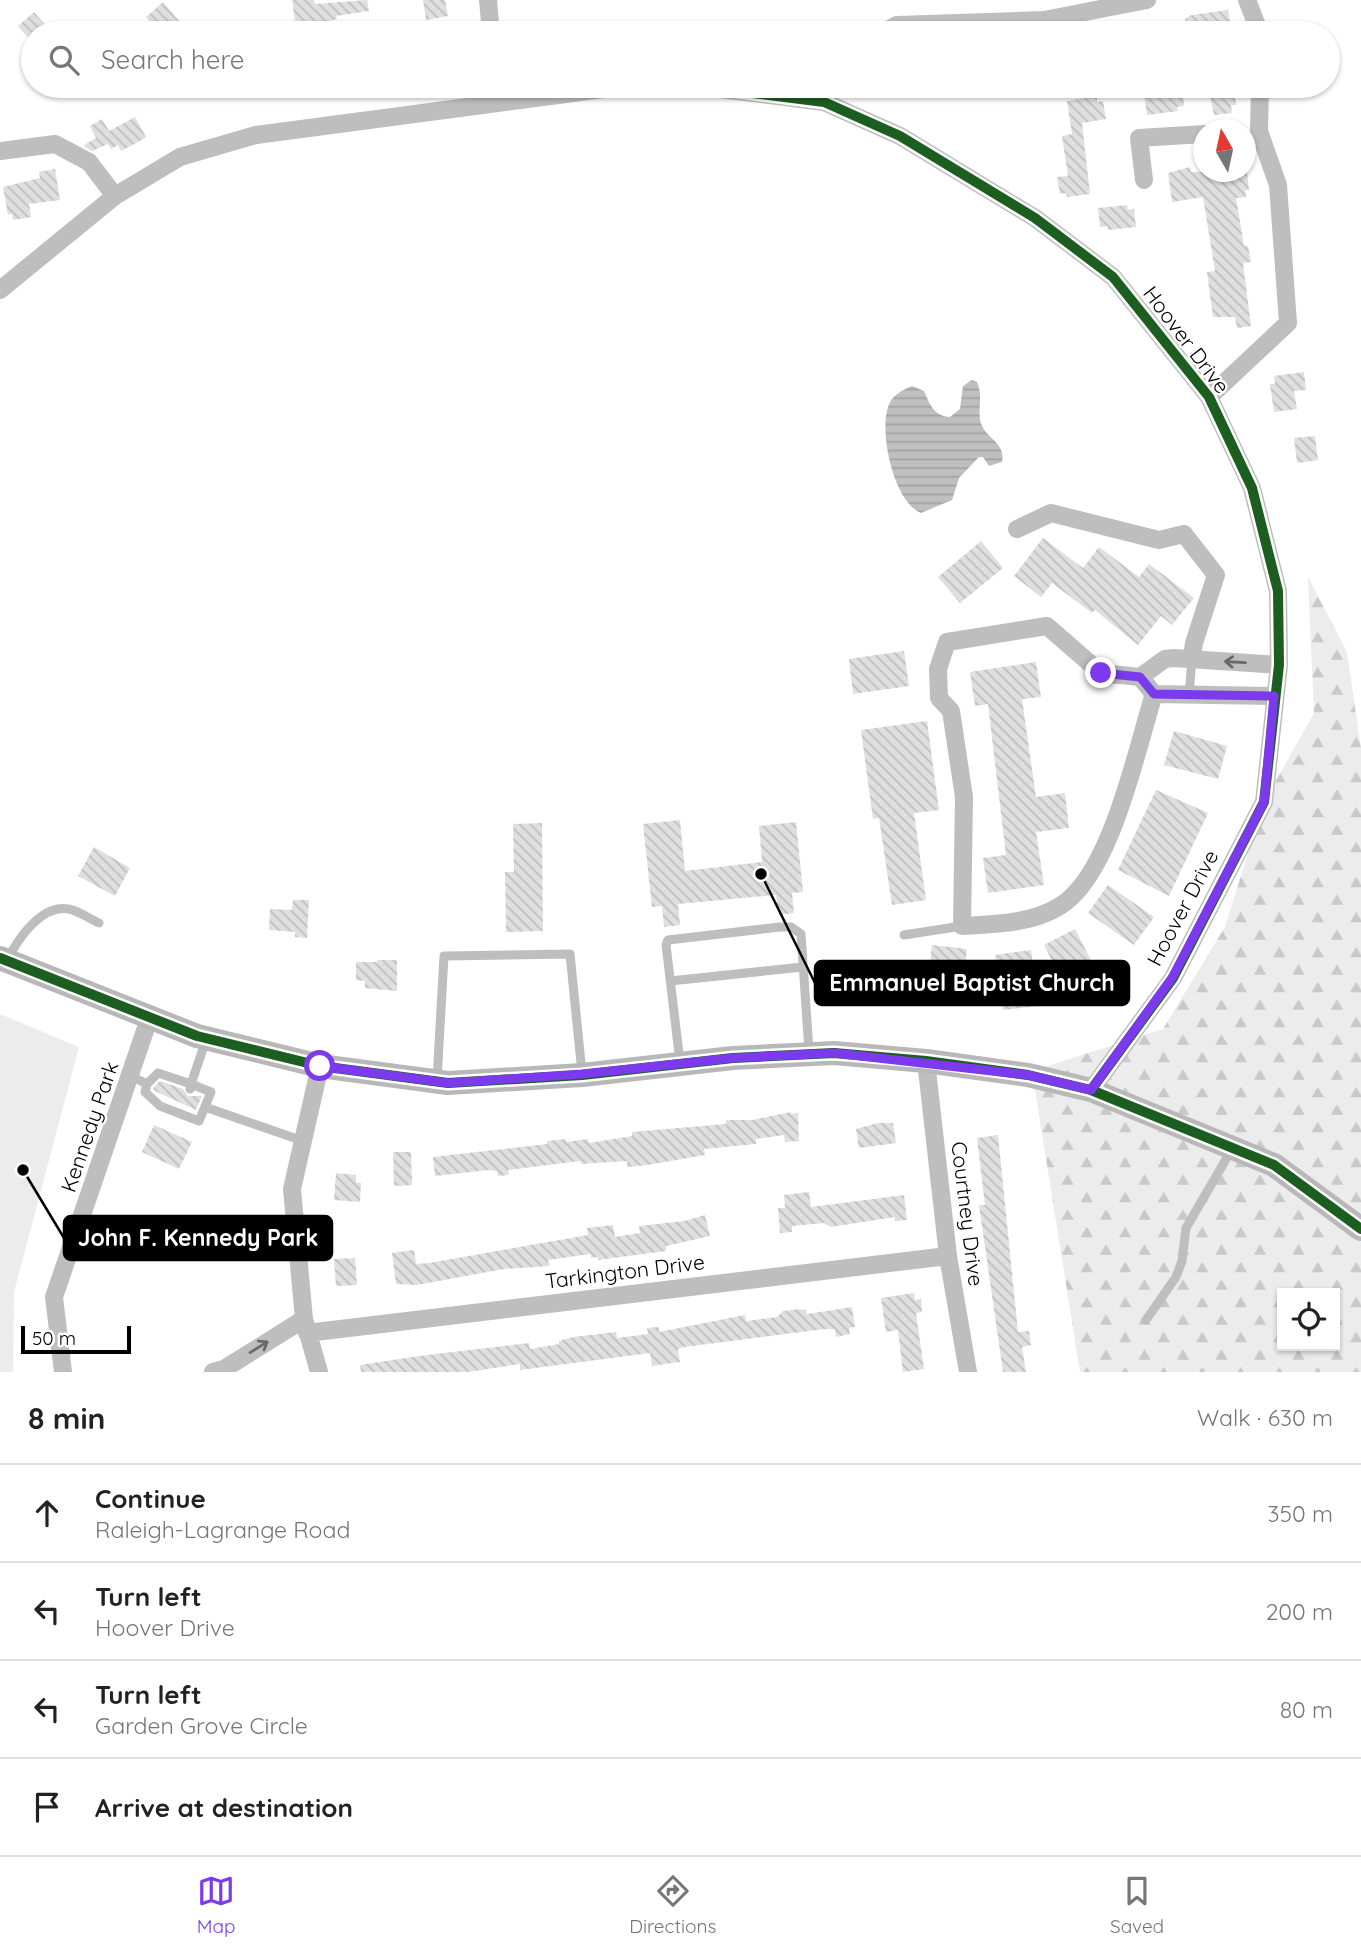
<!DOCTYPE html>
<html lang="en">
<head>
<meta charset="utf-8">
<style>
	body { margin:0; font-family:Quicksand,sans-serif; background:#f2f2f2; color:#222 }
	.controls { position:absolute; right:21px; bottom:21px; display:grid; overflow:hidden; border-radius:0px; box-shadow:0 2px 5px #0004 }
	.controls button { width:63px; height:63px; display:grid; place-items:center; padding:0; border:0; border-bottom:2px solid #e0e0e0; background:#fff; color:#222; font:35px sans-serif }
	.compass { position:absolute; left:1193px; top:119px; width:63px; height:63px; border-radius:50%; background:#fff; box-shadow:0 2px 5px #0004; rotate:351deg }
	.scale { position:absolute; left:21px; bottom:18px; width:110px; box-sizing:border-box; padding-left:7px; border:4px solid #000; border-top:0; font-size:19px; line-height:24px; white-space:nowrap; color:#000; -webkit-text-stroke:5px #fff; paint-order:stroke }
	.stop { position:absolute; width:21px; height:21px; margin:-16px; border:5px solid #7c3aed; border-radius:50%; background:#fff }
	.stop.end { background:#7c3aed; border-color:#fff; box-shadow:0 2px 7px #0008 }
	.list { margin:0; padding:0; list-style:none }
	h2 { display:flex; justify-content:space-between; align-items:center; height:91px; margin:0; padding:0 28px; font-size:30px }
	h2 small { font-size:23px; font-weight:400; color:#767676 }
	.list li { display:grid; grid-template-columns:46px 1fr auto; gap:21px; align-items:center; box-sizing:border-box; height:98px; padding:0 28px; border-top:2px solid #e0e0e0 }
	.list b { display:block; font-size:26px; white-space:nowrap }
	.list p { margin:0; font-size:23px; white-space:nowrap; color:#767676 }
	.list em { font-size:23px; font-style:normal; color:#767676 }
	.icon { flex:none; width:38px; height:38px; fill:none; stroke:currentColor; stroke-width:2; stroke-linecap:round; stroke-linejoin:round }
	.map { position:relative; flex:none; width:1361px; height:1372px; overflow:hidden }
	.search { position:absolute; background:#fff; box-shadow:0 2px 5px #0004; left:21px; right:21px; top:21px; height:77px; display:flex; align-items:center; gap:18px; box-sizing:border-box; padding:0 24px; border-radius:38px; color:#767676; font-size:26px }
	.sheet { height:483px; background:#fff }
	nav { display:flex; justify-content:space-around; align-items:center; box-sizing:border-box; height:98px; border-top:2px solid #e0e0e0; background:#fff; font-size:19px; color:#767676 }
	nav a { display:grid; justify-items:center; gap:4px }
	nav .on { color:#7c3aed }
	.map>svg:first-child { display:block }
	.forest { fill:url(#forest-firs); fill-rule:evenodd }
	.park { fill:#ececec }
	.water { fill:url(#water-rules) }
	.building { fill:url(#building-back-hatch) }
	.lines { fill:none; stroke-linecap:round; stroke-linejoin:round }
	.service { stroke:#bebebe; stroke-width:9 }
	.minor { stroke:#bebebe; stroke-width:18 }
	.secondary { stroke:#b8b8b8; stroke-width:24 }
	.cycleway-casing { stroke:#fff; stroke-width:15 }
	.cycleway { stroke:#1b5e20; stroke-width:10 }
	.oneway { stroke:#686868 }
	.route { stroke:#7c3aed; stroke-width:9 }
	.labels { text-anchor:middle; stroke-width:5; stroke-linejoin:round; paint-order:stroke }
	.street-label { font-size:21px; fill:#000; stroke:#fff }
	.leader { fill:none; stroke:#000; stroke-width:2.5 }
	.callout-dot { fill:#000; stroke:#fff; stroke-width:2.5 }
	.callout { fill:#000; stroke:#000; stroke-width:2.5 }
	.callout-label { font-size:23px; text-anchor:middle; font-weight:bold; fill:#fff }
</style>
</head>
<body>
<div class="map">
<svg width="1361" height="1372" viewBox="0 0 1361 1372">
	<defs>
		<pattern id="forest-firs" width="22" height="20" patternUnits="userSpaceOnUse" patternTransform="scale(1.75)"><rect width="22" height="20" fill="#ececec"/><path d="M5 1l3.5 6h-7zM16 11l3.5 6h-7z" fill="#c9c9c9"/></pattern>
		<pattern id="water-rules" width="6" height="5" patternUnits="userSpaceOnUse" patternTransform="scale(1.75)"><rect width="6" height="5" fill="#bfbfbf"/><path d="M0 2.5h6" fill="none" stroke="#a2a2a2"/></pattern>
		<pattern id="building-back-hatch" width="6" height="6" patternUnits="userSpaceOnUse" patternTransform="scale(1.75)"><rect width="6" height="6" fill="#dfdfdf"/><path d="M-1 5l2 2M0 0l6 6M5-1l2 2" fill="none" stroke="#bebebe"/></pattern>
	</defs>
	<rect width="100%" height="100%" fill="#fff"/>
	<path class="forest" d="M 1308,577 L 1347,652 L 1361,749 L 1361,1372 L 1080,1372 L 1032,1071 L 1163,1029 L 1225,927 L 1264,802 L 1314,713 ZM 1282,1293 L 1335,1293 L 1335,1346 L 1282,1346 Z"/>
	<path class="park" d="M 0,1014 L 79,1047 L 14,1292 L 13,1372 L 0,1372 Z"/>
	<path class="water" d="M 972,380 L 977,382 C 983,395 978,407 980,420 C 984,439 1006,441 1002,462 L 989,466 L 983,457 L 979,457 L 959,478 L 952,500 L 921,513 C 894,502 879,434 888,407 C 891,396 902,390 912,386 L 924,391 C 930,405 934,416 950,417 L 960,409 L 963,386 Z"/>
	<path class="building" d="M 292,0 L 314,0 L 315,4 L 367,0 L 369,11 L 336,16 L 337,19 L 296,29 Z
		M 423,0 L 445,0 L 448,16 L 426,20 Z
		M 163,2 L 184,27 L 177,33 L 137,33 L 150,22 L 146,17 Z
		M 1228,10 L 1232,33 L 1163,33 L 1163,27 L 1186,23 L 1185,18 L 1192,15 Z
		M 34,12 L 52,33 L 33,33 L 33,43 L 18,26 Z
		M 1208,86 L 1234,86 L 1236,105 L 1231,105 L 1232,113 L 1214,115 Z
		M 1182,87 L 1184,106 L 1177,107 L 1178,111 L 1147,115 L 1144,95 Z
		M 1097,96 L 1097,102 L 1103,101 L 1106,119 L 1082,123 L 1090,194 L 1067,197 L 1066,193 L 1060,194 L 1057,177 L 1068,176 L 1062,136 L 1072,134 L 1067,101 Z
		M 135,117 L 146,137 L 140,141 L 121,151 L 118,145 L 111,149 L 108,144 L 92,151 L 85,147 L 84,145 L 96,138 L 90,126 L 102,119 L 109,131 Z
		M 1190,167 L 1191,172 L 1247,172 L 1249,190 L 1245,190 L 1246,197 L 1236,198 L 1244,246 L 1248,246 L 1251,262 L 1243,263 L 1251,326 L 1237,328 L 1235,317 L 1213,317 L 1207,272 L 1215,271 L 1203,197 L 1172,202 L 1168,173 Z
		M 55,169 L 60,200 L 29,204 L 31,217 L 13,220 L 12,214 L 8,215 L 3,187 L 40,178 L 39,172 Z
		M 1127,205 L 1128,210 L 1134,209 L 1136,227 L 1108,230 L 1107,226 L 1100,227 L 1098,208 Z
		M 1304,372 L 1306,390 L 1294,391 L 1297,409 L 1274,412 L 1270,384 L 1275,384 L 1274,376 Z
		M 1315,436 L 1318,460 L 1297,463 L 1294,438 Z
		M 1043,538 L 1083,568 L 1099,547 L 1139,577 L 1149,564 L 1194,598 L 1172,625 L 1161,616 L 1138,645 L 1095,610 L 1092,613 L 1052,583 L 1041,597 L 1014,576 Z
		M 981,541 L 1003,568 L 960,603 L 938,577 Z
		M 904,651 L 909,686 L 853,694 L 849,659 Z
		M 1036,662 L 1041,697 L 1022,699 L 1036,797 L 1065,793 L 1069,828 L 1036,832 L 1044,885 L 988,893 L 983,858 L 1006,855 L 988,704 L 975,706 L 970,672 Z
		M 927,721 L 939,810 L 914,813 L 926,900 L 892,905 L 879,818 L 873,819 L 861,730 Z
		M 1174,731 L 1227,746 L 1218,779 L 1164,765 Z
		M 1156,790 L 1208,813 L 1169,896 L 1118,870 Z
		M 680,820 L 685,871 L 762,862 L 759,826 L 796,822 L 803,892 L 792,893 L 794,913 L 779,915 L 776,895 L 678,904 L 680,925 L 664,927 L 662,906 L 652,907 L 643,824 Z
		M 542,823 L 543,931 L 506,932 L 505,872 L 514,872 L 513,824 Z
		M 94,847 L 130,868 L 115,896 L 78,876 Z
		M 1108,885 L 1154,917 L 1134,945 L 1088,913 Z
		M 293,900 L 309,900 L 307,938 L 295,937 L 295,932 L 269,930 L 270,909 L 292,910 Z
		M 1075,929 L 1100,978 L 1069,994 L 1044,945 Z
		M 932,945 L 967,949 L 960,1005 L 926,1001 Z
		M 1031,950 L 1038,1006 L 1003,1010 L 995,955 Z
		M 377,960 L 397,960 L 397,991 L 365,988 L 365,981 L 356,980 L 356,962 L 377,962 Z
		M 160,1081 L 183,1089 L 188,1096 L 202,1096 L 196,1110 L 155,1091 L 153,1088 Z
		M 791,1112 L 791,1114 L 798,1113 L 799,1141 L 785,1142 L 784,1135 L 756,1139 L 756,1144 L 704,1149 L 705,1155 L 648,1165 L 627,1167 L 627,1161 L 581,1164 L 580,1161 L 508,1170 L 509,1175 L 498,1176 L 497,1171 L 489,1170 L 435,1176 L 433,1157 L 547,1144 L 547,1141 L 566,1139 L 566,1142 L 588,1139 L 589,1143 L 632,1136 L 632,1132 L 726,1124 L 726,1120 L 752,1120 Z
		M 878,1123 L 893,1123 L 896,1143 L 859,1148 L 856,1129 Z
		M 154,1125 L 192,1142 L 179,1169 L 142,1152 Z
		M 998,1135 L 1018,1332 L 1029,1331 L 1031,1345 L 1022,1347 L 1026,1372 L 1003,1372 L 979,1205 L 985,1205 L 977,1138 Z
		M 393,1152 L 411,1152 L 412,1185 L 394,1186 Z
		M 336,1173 L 356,1175 L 356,1183 L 361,1183 L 360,1202 L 334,1200 Z
		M 809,1192 L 811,1207 L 904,1195 L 907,1220 L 895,1221 L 895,1217 L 831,1227 L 824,1223 L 792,1226 L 792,1232 L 780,1233 L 778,1208 L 785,1208 L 784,1195 Z
		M 705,1215 L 710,1236 L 666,1246 L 666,1251 L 598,1260 L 598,1257 L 591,1258 L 591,1254 L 548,1260 L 549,1266 L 504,1269 L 417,1285 L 396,1284 L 392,1253 L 414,1250 L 416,1264 L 429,1263 L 588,1235 L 587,1228 L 613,1225 L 615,1237 L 640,1233 L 639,1226 L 684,1221 Z
		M 355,1258 L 357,1285 L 336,1286 L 334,1259 Z
		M 914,1293 L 915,1300 L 921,1299 L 922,1312 L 916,1313 L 924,1369 L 903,1372 L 898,1330 L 886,1332 L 881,1298 Z
		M 852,1307 L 855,1327 L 849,1328 L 850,1334 L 836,1337 L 835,1329 L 825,1329 L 684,1347 L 678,1349 L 680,1362 L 665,1364 L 652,1366 L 650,1353 L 520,1370 L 520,1364 L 468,1372 L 361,1372 L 360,1365 L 419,1356 L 529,1343 L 530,1349 L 559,1344 L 559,1341 L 573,1337 L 616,1332 L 617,1338 L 648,1334 L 647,1328 L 659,1327 L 659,1332 L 745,1315 L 746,1321 L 777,1317 L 783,1311 L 799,1309 L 806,1310 L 807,1314 Z"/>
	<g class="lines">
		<path class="service" d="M 1189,695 L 1192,658
			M 904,935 L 962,926
			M 8,959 C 18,939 41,904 69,909 C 79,911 90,919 99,923
			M 670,981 L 803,967
			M 680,1062 L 666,945 L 668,940 L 780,927 L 791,927 L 801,934 L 809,1051
			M 131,1076 L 147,1084 L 158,1073 L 191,1084 L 190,1089
			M 437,1080 L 444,956 L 570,954 L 582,1073
			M 147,1084 L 145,1092 L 160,1106 L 199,1121 L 211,1092 L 191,1084 L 206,1040
			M 205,1107 L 303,1141
			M 1146,1320 L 1176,1277 L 1182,1261 L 1186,1228 L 1232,1149"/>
		<path class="minor" d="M 488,0 L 491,33
			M 1247,0 L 1260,33
			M 882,33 L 897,25 L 1044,20 L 1147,0
			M 696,86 L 824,102 L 900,136 L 1035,218 L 1113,277 L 1209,397 L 1252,488 L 1278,591 L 1279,665 L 1264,802 L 1173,978 L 1091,1090
			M 824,102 L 833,86
			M 0,151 L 55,144 L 89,162 L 115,196
			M 1144,180 L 1139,138 L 1204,134
			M 0,290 L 115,196 L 180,157 L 256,135 L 626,86
			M 1209,397 L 1288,323 L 1278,185 L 1259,131 L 1260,86
			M 1017,529 L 1051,513 L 1159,540 L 1184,534 L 1216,575 L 1194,643 L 1192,658
			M 1140,677 L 1165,659 L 1174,658 L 1279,665
			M 1154,694 L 1140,677 L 1101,673 L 1047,626 L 947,642 L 938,669 L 939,698 L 951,711 L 964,797 L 962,926 C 995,924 1031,924 1060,906 C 1111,875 1136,751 1154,694 L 1274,696
			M 926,1061 L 948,1256 L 968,1372
			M 307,1333 L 948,1256
			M 63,1372 L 54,1297 L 149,1019
			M 213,1372 L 224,1369 L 304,1319
			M 319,1372 L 304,1319 L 292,1189 L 320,1066"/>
		<path class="secondary" d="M 0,958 L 197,1036 L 320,1066 L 448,1083 L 582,1075 L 733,1058 L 834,1053 L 926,1061 L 1028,1075 L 1091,1090 L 1274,1165 L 1361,1229"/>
		<defs>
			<path id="cycleway" d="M 696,86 L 824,102 L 900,136 L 1035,218 L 1113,277 L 1209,397 L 1252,488 L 1278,591 L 1279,665 L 1264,802 L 1173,978 L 1091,1090
				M 0,958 L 197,1036 L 320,1066 L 448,1083 L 582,1075 L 733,1058 L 834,1053 L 926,1061 L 1028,1075 L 1091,1090 L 1274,1165 L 1361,1229"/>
		</defs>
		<use href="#cycleway" class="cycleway-casing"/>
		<use href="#cycleway" class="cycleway"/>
	</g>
	<defs><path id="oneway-shaft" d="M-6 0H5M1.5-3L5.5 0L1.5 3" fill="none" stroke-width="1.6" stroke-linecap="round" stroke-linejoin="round" transform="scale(1.75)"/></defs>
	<g class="oneway">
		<use href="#oneway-shaft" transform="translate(1235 662) rotate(-177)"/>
		<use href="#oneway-shaft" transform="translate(259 1347) rotate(-32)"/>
	</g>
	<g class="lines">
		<path class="route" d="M 320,1066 L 448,1083 L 582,1074 L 733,1058 L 834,1053 L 1028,1075 L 1091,1090 L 1172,978 L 1264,802 L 1274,696 L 1154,694 L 1140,677 L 1101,673"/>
	</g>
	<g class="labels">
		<g class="street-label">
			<text transform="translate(1186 340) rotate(53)" y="7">Hoover Drive</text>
			<text transform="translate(1183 908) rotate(-62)" y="7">Hoover Drive</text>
			<text transform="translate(90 1127) rotate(-71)" y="7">Kennedy Park</text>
			<text transform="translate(967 1214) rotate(83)" y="7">Courtney Drive</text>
			<text transform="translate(625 1272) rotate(-7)" y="7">Tarkington Drive</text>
		</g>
	</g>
	<path class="leader" d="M761 874L815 983M23 1170L64 1238"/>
	<g class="callout-dot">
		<circle cx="761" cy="874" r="7"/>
		<circle cx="23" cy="1170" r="7"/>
	</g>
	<g class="callout">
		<rect x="815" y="961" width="314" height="44" rx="7"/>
		<rect x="64" y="1216" width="268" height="44" rx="7"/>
	</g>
	<g class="callout-label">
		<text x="972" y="991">Emmanuel Baptist Church</text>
		<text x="198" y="1246">John F. Kennedy Park</text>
	</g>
</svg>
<div class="controls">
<button><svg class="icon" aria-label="locate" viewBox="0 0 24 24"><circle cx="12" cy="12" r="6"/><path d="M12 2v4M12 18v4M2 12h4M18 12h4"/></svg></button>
</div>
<svg class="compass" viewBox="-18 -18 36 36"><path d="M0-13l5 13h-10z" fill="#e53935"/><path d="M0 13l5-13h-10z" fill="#767676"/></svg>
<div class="scale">50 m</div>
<div class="stop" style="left:320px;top:1066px"></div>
<div class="stop end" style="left:1101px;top:673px"></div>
<div class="search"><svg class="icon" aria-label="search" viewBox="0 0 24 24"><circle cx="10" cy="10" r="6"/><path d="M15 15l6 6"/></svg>Search here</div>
</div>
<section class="sheet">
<h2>8 min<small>Walk · 630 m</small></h2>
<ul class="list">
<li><svg class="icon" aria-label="ahead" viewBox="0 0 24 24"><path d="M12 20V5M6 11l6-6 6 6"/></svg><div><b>Continue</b><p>Raleigh-Lagrange Road</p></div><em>350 m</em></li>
<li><svg class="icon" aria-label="left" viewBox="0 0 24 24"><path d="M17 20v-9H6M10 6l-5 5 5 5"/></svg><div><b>Turn left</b><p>Hoover Drive</p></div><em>200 m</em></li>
<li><svg class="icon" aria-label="left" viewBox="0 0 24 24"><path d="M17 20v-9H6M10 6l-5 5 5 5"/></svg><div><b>Turn left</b><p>Garden Grove Circle</p></div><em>80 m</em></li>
<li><svg class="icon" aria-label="arrive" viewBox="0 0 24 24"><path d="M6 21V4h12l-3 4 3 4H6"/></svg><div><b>Arrive at destination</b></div></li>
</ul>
</section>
<nav>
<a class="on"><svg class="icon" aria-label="map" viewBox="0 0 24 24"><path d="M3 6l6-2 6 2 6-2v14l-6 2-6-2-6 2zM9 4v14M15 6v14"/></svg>Map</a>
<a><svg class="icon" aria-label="directions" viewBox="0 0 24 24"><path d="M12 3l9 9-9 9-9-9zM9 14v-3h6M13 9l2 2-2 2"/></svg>Directions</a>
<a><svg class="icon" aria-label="saved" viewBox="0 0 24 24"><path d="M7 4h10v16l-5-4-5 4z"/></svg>Saved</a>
</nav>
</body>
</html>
